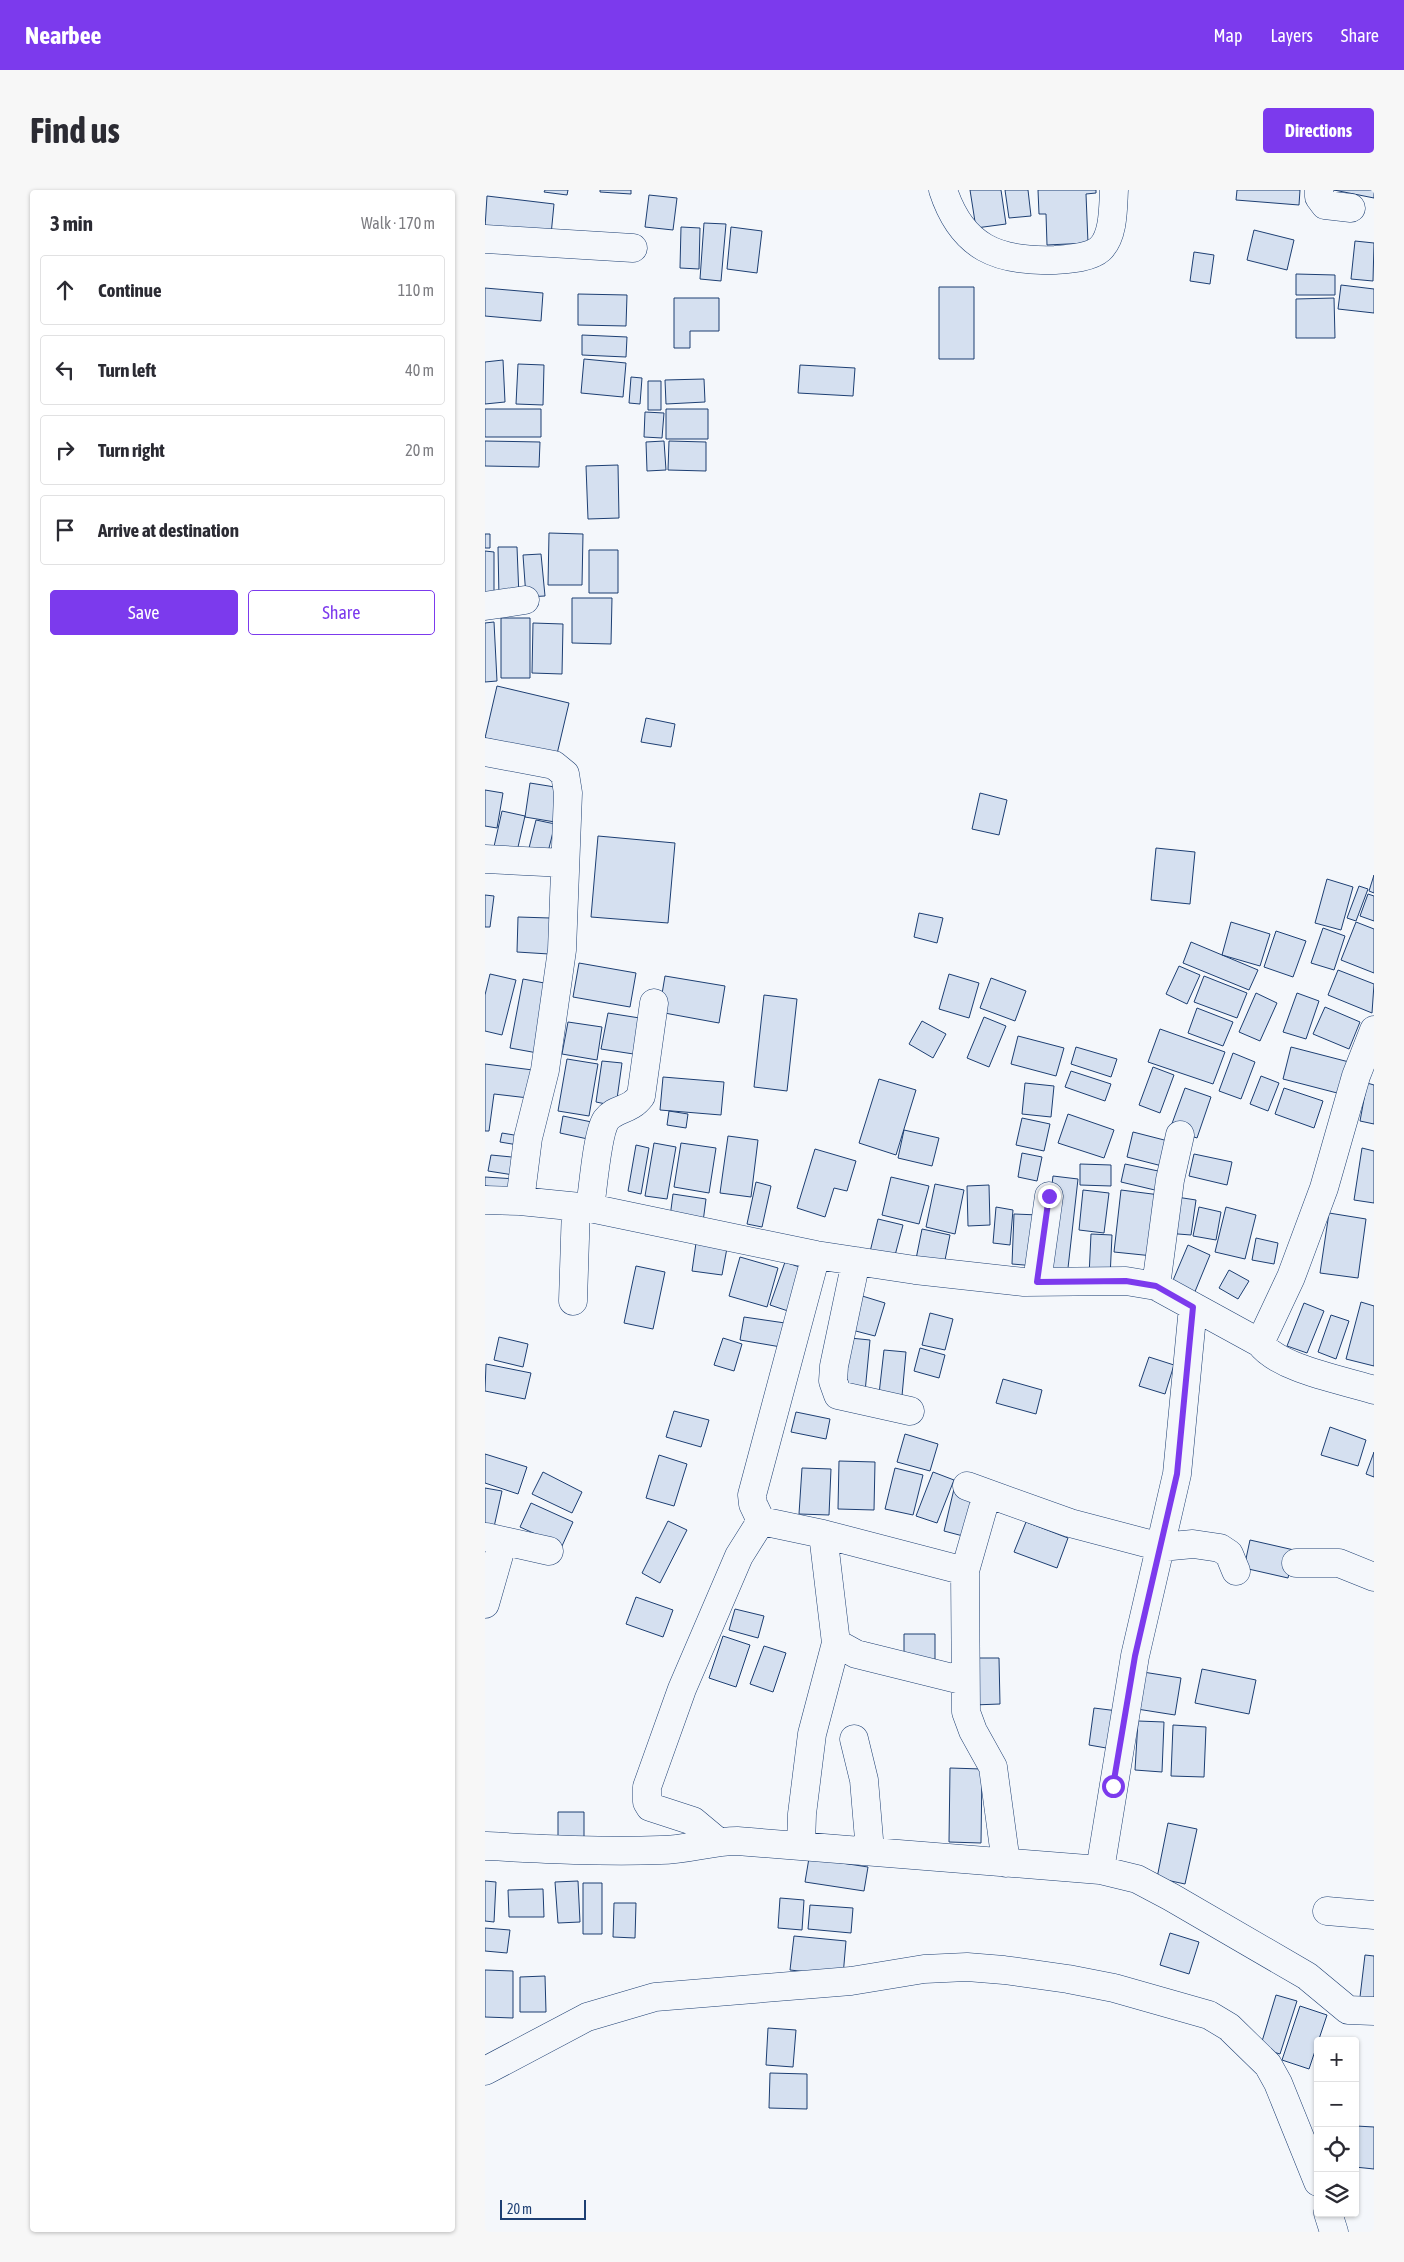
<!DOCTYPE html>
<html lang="en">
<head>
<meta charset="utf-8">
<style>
	body { margin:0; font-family:"Asap Condensed",sans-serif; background:#f7f7f7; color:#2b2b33 }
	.controls { position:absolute; right:15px; bottom:15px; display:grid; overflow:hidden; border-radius:5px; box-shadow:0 1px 4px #0004 }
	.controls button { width:45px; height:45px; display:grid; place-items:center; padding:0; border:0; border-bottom:1px solid #e1e1e2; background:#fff; color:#2b2b33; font:25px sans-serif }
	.scale { position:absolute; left:15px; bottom:12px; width:86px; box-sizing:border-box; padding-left:5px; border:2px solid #1d3f73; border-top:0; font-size:14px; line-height:18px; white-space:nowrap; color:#1d3f73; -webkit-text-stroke:4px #f4f7fb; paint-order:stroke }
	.stop { position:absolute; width:15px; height:15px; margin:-11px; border:4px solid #7c3aed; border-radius:50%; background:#fff }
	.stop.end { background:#7c3aed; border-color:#fff; box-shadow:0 1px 5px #0008 }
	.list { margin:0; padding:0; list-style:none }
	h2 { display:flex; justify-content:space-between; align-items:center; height:65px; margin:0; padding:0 20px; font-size:21px }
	h2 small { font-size:16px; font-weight:400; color:#7c7c81 }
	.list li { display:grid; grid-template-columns:32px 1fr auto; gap:15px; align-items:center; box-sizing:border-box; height:70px; margin:0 10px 10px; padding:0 10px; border:1px solid #e1e1e2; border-radius:5px }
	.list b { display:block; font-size:19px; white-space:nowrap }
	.list em { font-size:16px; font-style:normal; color:#7c7c81 }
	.actions { display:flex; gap:10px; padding:15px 20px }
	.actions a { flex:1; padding:11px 0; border:1px solid #7c3aed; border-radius:5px; text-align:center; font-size:18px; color:#7c3aed }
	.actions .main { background:#7c3aed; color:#fff }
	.icon { flex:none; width:28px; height:28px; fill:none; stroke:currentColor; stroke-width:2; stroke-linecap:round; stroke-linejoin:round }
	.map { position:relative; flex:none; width:889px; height:2042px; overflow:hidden; border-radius:5px }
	header { display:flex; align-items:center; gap:30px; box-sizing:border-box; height:70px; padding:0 25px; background:#7c3aed; color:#fff }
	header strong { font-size:24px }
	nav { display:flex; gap:28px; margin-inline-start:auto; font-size:18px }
	.intro { display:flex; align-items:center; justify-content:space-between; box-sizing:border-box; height:120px; padding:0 30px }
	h1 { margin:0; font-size:35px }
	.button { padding:12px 22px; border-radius:5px; background:#7c3aed; color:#fff; font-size:18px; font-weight:700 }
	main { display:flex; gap:30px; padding:0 30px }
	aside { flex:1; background:#fff; border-radius:5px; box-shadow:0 1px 4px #0004 }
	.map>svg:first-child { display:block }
	.building { fill:#d5e0f0; stroke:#1d3f73 }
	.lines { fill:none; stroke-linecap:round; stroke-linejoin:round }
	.minor-casing { stroke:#1d3f73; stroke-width:29 }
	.minor { stroke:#f4f7fb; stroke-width:28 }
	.route { stroke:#7c3aed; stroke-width:6 }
</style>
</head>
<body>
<header>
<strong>Nearbee</strong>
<nav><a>Map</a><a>Layers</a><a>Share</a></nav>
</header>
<div class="intro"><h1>Find us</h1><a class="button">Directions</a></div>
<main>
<aside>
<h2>3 min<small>Walk · 170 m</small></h2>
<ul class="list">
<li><svg class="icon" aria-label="ahead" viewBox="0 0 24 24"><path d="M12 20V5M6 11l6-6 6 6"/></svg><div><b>Continue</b></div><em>110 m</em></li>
<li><svg class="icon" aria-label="left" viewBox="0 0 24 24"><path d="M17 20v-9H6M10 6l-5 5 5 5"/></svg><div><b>Turn left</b></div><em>40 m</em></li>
<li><svg class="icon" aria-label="right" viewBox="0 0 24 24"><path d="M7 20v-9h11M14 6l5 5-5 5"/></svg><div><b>Turn right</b></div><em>20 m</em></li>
<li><svg class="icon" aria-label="arrive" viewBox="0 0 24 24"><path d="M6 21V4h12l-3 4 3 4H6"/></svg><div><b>Arrive at destination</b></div></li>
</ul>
<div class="actions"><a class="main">Save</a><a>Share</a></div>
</aside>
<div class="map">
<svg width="889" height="2042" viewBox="0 0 889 2042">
	<rect width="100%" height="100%" fill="#f4f7fb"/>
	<path class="building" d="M 60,0 L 83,0 L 82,5 L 59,2 Z
		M 115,0 L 146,0 L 146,4 L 115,2 Z
		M 485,0 L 516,0 L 521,34 L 491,38 Z
		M 520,0 L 543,0 L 546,26 L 524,28 Z
		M 553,0 L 611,0 L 611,3 L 601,4 L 603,53 L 562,55 L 561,24 L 554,24 Z
		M 752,0 L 815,0 L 814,15 L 751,10 Z
		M 849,0 L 889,0 L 889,8 Z
		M 164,5 L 192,8 L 188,40 L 160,37 Z
		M 2,6 L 69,14 L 66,45 L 0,38 Z
		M 219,33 L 241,34 L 236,91 L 215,89 Z
		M 196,37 L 215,38 L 214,79 L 195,78 Z
		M 246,37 L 277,41 L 272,83 L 242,79 Z
		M 769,40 L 809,50 L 802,80 L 762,70 Z
		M 870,51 L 889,53 L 888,91 L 866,89 Z
		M 709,62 L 729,65 L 725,94 L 705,91 Z
		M 811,84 L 850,85 L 850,105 L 811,105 Z
		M 856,95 L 889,99 L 889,123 L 853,119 Z
		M 454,97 L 489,97 L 489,169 L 454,169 Z
		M 0,98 L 58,103 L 56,131 L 0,126 Z
		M 93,104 L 142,105 L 141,136 L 93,135 Z
		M 189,108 L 234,108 L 234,141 L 205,141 L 205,158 L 189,158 Z
		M 849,108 L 850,148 L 811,148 L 811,109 Z
		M 97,145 L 142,147 L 141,167 L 97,165 Z
		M 99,169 L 141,173 L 138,207 L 96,203 Z
		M 18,170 L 20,212 L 0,214 L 0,172 Z
		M 33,174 L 59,175 L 58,215 L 31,214 Z
		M 315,175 L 370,178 L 368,206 L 313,203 Z
		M 146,187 L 157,188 L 155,214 L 144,213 Z
		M 219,189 L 220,212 L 181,214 L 180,190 Z
		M 163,191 L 176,191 L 176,220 L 163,220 Z
		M 0,219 L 56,219 L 56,247 L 0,247 Z
		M 181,219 L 223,219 L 223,249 L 181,249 Z
		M 160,222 L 179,223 L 177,248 L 159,247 Z
		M 0,251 L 55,252 L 54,277 L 0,276 Z
		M 179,251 L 181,280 L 162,281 L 161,252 Z
		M 184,251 L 221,252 L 221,281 L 183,280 Z
		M 133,275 L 134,328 L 103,329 L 101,276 Z
		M 64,343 L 98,344 L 97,395 L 63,395 Z
		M 0,344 L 5,344 L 5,358 L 0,358 Z
		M 13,357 L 32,357 L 34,407 L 14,408 Z
		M 104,360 L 133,360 L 133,403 L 104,403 Z
		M 0,361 L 9,362 L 9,412 L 0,412 Z
		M 56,364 L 60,406 L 41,407 L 38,365 Z
		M 87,408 L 127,408 L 126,454 L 87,453 Z
		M 16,428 L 45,428 L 45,488 L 16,488 Z
		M 9,432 L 12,491 L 0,492 L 0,433 Z
		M 48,433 L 78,434 L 77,484 L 47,483 Z
		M 12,496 L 84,513 L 72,564 L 0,548 Z
		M 161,528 L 190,534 L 186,557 L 156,552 Z
		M 45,593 L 76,598 L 70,632 L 40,627 Z
		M 0,600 L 18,603 L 12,638 L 0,636 Z
		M 495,603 L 522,610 L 514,645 L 487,639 Z
		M 17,621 L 40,626 L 31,666 L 8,661 Z
		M 51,630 L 70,634 L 61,670 L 42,666 Z
		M 113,646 L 190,653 L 183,733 L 106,727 Z
		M 671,658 L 710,662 L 705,714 L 666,710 Z
		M 889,685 L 889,703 L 884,701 Z
		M 842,689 L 868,697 L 856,740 L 830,733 Z
		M 874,696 L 883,699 L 871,731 L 862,728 Z
		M 883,704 L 889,706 L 889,731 L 875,726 Z
		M 0,705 L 9,706 L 5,737 L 0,737 Z
		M 434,723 L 458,728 L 452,753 L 429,747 Z
		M 33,727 L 65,728 L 64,764 L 32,762 Z
		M 746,732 L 785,744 L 775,776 L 737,765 Z
		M 871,732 L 889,739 L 889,783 L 856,770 Z
		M 838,738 L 860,746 L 849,780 L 826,773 Z
		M 791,741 L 821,751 L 808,787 L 779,777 Z
		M 706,752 L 773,780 L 764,800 L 698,773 Z
		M 94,773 L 151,783 L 145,817 L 88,807 Z
		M 694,776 L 715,785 L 702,814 L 681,804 Z
		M 853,780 L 889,794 L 887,823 L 843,805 Z
		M 5,784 L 31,790 L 17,845 L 0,841 L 0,805 Z
		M 464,784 L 494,793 L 484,828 L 454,819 Z
		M 180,786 L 240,796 L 234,833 L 174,822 Z
		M 719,786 L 762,803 L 752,828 L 709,812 Z
		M 506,788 L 541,801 L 530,831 L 495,818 Z
		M 38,789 L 70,795 L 58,864 L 25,858 Z
		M 771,803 L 792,813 L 775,851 L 754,842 Z
		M 812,803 L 834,811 L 821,849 L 798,842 Z
		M 279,805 L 312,809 L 302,901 L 269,897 Z
		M 840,817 L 875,832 L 864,859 L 828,844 Z
		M 712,818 L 748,832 L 738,856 L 703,843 Z
		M 123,823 L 161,829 L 155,865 L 116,859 Z
		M 499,827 L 521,836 L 504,877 L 482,868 Z
		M 437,831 L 461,844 L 448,868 L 424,854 Z
		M 83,832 L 117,837 L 112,870 L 77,864 Z
		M 675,839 L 740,862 L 728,894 L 663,872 Z
		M 533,846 L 579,858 L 571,886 L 526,874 Z
		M 591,857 L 632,869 L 626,887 L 586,874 Z
		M 806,857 L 864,872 L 856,904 L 798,889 Z
		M 748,863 L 770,872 L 756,909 L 734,901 Z
		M 82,869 L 113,874 L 104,926 L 73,921 Z
		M 117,871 L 137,873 L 131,916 L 111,912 Z
		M 0,874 L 56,881 L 52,909 L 9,904 L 4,941 L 0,941 Z
		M 668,877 L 689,885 L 675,923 L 654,915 Z
		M 586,881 L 626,894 L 620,911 L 580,897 Z
		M 776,886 L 794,893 L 783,921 L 765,914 Z
		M 178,887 L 239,892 L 236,925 L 175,920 Z
		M 394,889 L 431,900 L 411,965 L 374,953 Z
		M 540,893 L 569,896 L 566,927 L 537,924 Z
		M 882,893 L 889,895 L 889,934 L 875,931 Z
		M 700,898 L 726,907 L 712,948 L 685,939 Z
		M 799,898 L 838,911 L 829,938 L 790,924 Z
		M 184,921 L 203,924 L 201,938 L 182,935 Z
		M 583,924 L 629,940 L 619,968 L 573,953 Z
		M 78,926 L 116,934 L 112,951 L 75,943 Z
		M 537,928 L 565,934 L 559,961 L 531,955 Z
		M 419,940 L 454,948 L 447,976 L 413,968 Z
		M 648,942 L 687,952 L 681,977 L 642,967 Z
		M 17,943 L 35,946 L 33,955 L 15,952 Z
		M 243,946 L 273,950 L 266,1007 L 235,1003 Z
		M 169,953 L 191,957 L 182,1009 L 160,1006 Z
		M 196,953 L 231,958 L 224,1003 L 189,997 Z
		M 151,955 L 164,958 L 156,1004 L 143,1001 Z
		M 877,958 L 889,961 L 889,1013 L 869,1010 Z
		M 330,959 L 371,971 L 362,1001 L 349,998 L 340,1027 L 312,1018 Z
		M 537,963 L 557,967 L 552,991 L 533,987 Z
		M 709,964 L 747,972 L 742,995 L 704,986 Z
		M 6,965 L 37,968 L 35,986 L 3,981 Z
		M 595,974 L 626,975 L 626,996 L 595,995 Z
		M 640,974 L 678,982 L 674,1001 L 636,992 Z
		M 568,986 L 593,989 L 582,1087 L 557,1084 Z
		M 0,987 L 31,989 L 31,999 L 0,996 Z
		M 406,987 L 444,996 L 434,1034 L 397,1025 Z
		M 271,992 L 286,996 L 277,1037 L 262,1034 Z
		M 450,994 L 479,1000 L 470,1044 L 441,1037 Z
		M 504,995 L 505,1035 L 483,1036 L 482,996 Z
		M 598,1000 L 624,1003 L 619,1043 L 594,1040 Z
		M 636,1000 L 675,1005 L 668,1066 L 629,1062 Z
		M 188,1004 L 221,1009 L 218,1032 L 185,1027 Z
		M 685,1006 L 711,1010 L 706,1045 L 680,1043 Z
		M 511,1017 L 528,1020 L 525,1055 L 508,1053 Z
		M 714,1017 L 736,1022 L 731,1050 L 708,1046 Z
		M 741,1017 L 771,1025 L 760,1069 L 730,1062 Z
		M 844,1023 L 881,1029 L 873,1088 L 835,1083 Z
		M 529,1024 L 554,1025 L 551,1076 L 527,1074 Z
		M 393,1029 L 418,1035 L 408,1073 L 384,1066 Z
		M 437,1039 L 465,1045 L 458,1080 L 430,1074 Z
		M 606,1044 L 627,1045 L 625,1088 L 604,1086 Z
		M 771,1048 L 793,1053 L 789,1074 L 767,1070 Z
		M 211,1053 L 242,1058 L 237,1085 L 207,1081 Z
		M 703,1055 L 725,1065 L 709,1104 L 686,1095 Z
		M 255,1067 L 293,1078 L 282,1117 L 244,1106 Z
		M 300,1072 L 320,1079 L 306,1122 L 285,1115 Z
		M 151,1076 L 180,1082 L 168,1139 L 139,1133 Z
		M 744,1080 L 764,1091 L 753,1109 L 734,1098 Z
		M 374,1105 L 400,1113 L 390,1146 L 363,1139 Z
		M 876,1112 L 889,1116 L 889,1176 L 861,1169 Z
		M 819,1113 L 839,1121 L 822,1163 L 802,1156 Z
		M 445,1123 L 468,1129 L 460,1160 L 437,1155 Z
		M 846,1125 L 864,1131 L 851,1169 L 833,1162 Z
		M 259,1127 L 300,1133 L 296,1157 L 255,1150 Z
		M 14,1147 L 43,1154 L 38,1177 L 9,1170 Z
		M 238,1148 L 257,1154 L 249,1181 L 229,1175 Z
		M 365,1148 L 385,1150 L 380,1202 L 360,1200 Z
		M 435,1158 L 460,1165 L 454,1188 L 429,1181 Z
		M 399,1160 L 421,1162 L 417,1206 L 394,1204 Z
		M 664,1167 L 689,1175 L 680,1204 L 654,1196 Z
		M 1,1174 L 46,1183 L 40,1209 L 0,1201 Z
		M 518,1189 L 557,1200 L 551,1224 L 511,1213 Z
		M 189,1221 L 224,1230 L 216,1257 L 181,1247 Z
		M 311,1222 L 345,1229 L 341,1249 L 306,1242 Z
		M 845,1237 L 881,1250 L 873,1276 L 836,1265 Z
		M 420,1244 L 453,1254 L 445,1281 L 412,1272 Z
		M 889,1262 L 889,1287 L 881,1284 Z
		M 0,1264 L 42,1277 L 33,1304 L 0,1293 Z
		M 174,1265 L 202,1274 L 189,1316 L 161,1308 Z
		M 354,1271 L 390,1272 L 389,1320 L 353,1319 Z
		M 317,1278 L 346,1279 L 344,1325 L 314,1324 Z
		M 410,1278 L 438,1285 L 428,1325 L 400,1319 Z
		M 58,1282 L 97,1302 L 87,1323 L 47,1304 Z
		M 448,1282 L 469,1290 L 452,1333 L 431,1326 Z
		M 0,1298 L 17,1301 L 9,1337 L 0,1335 Z
		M 469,1299 L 489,1304 L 478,1346 L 459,1341 Z
		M 46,1313 L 88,1332 L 77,1356 L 35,1337 Z
		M 183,1331 L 202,1340 L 175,1393 L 157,1383 Z
		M 541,1332 L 583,1348 L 572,1378 L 529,1362 Z
		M 765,1350 L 809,1360 L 803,1388 L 759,1378 Z
		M 151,1407 L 188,1420 L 178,1447 L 141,1434 Z
		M 250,1419 L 279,1426 L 273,1448 L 244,1440 Z
		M 419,1444 L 450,1444 L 450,1470 L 419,1471 Z
		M 238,1446 L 265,1455 L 251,1497 L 224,1488 Z
		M 279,1456 L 301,1463 L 288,1502 L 265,1494 Z
		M 488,1468 L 514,1468 L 515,1514 L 488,1515 Z
		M 717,1479 L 771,1490 L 764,1524 L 710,1513 Z
		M 658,1482 L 696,1488 L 690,1525 L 652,1519 Z
		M 609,1518 L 633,1521 L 627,1559 L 604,1555 Z
		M 653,1531 L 679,1532 L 677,1582 L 650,1580 Z
		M 688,1535 L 721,1537 L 719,1587 L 686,1586 Z
		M 465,1578 L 497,1579 L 496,1653 L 464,1652 Z
		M 73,1622 L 99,1622 L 99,1651 L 73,1650 Z
		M 683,1633 L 712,1639 L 700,1694 L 672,1688 Z
		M 324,1668 L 383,1677 L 379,1701 L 320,1692 Z
		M 0,1691 L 11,1692 L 9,1732 L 0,1731 Z
		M 93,1691 L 95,1732 L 73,1733 L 70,1692 Z
		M 98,1693 L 117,1693 L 117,1744 L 98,1744 Z
		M 58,1699 L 59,1727 L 24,1727 L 23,1700 Z
		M 295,1708 L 319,1710 L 317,1740 L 293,1738 Z
		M 129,1713 L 151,1713 L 150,1748 L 128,1747 Z
		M 325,1715 L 368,1718 L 366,1743 L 323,1739 Z
		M 0,1738 L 25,1740 L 22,1763 L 0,1761 Z
		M 685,1743 L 714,1752 L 704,1784 L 675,1775 Z
		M 309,1746 L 361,1751 L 358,1786 L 305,1780 Z
		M 880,1765 L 889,1766 L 889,1809 L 875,1807 Z
		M 0,1780 L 28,1781 L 28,1828 L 0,1827 Z
		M 60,1786 L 61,1822 L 35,1822 L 35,1787 Z
		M 791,1805 L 812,1811 L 795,1864 L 775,1858 Z
		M 815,1816 L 842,1825 L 824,1879 L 797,1870 Z
		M 283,1838 L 311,1840 L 308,1877 L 281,1875 Z
		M 285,1883 L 322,1884 L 322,1919 L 284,1918 Z
		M 871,1936 L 889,1937 L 889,1979 L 870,1977 Z"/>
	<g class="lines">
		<defs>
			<path id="minor" d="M 458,0 C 477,58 513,72 570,70 C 583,69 605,68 615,59 C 629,46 628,17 629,0
				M 834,0 L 834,7 L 840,15 L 866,18
				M 0,49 L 148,58
				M 0,416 L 40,410
				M 0,562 L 69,575 L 80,584 L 83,603 L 77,760 L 60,880 L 43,948 L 35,1011
				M 0,669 L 80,673
				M 0,1010 L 35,1011 L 105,1018 L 331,1065 L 430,1080 L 539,1092 L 641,1091 L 671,1096 L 775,1153 C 794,1179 858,1190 889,1200
				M 105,1018 C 108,999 112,944 121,930 C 131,917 144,922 156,906 L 169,813
				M 371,1071 L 349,1176 L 348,1191 L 353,1205 L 425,1221
				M 552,1092 L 564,1006
				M 671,1096 L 685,990 L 695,945
				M 88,1111 L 91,1017
				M 775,1153 L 806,1087 L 839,998 L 871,886 L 889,840
				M 482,1296 L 585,1333 L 676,1357 L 708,1354 L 735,1358 L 744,1364 L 751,1381
				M 502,1304 L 480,1381 L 481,1522 L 488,1541 L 508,1577 L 521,1673
				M 276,1331 L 338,1344 L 351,1453 L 371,1464 L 480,1491
				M 338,1344 L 480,1381
				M 1,1347 L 64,1361
				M 811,1373 L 854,1373 L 889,1387
				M 0,1414 L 18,1351
				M 369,1549 L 379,1590 L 385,1661
				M 232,1651 L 208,1631 L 165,1617 L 162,1612 L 162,1597 L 197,1499 L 254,1366 L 276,1331 L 268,1314 L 267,1305 L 331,1065
				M 316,1655 L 317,1624 L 327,1544 L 351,1453
				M 0,1656 C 59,1659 117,1662 176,1660 C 202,1660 226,1651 252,1651 L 615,1680 L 652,1689 L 686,1707 L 822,1786 L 863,1820 L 889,1821
				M 615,1680 L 650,1466 L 692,1284 L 708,1117
				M 842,1721 L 889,1725
				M 0,1881 L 102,1827 L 170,1807 L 366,1791 L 439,1779 L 482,1777 L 519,1780 L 583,1789 L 629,1798 L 724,1825 L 744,1837 L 783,1875 L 793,1893 L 833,1992
				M 843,2023 L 849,2042"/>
		</defs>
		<use href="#minor" class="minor-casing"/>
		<use href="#minor" class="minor"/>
	</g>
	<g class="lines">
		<path class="route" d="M 564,1006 L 552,1092 L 641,1091 L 671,1096 L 708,1117 L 692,1284 L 650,1466 L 628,1596"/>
	</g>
</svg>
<div class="controls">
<button>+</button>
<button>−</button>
<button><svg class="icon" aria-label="locate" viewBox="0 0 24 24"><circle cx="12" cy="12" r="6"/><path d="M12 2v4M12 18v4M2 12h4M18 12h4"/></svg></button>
<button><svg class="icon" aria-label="layers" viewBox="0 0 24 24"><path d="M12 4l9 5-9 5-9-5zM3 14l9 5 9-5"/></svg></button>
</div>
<div class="scale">20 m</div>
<div class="stop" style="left:628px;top:1596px"></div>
<div class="stop end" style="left:564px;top:1006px"></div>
</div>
</main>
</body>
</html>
